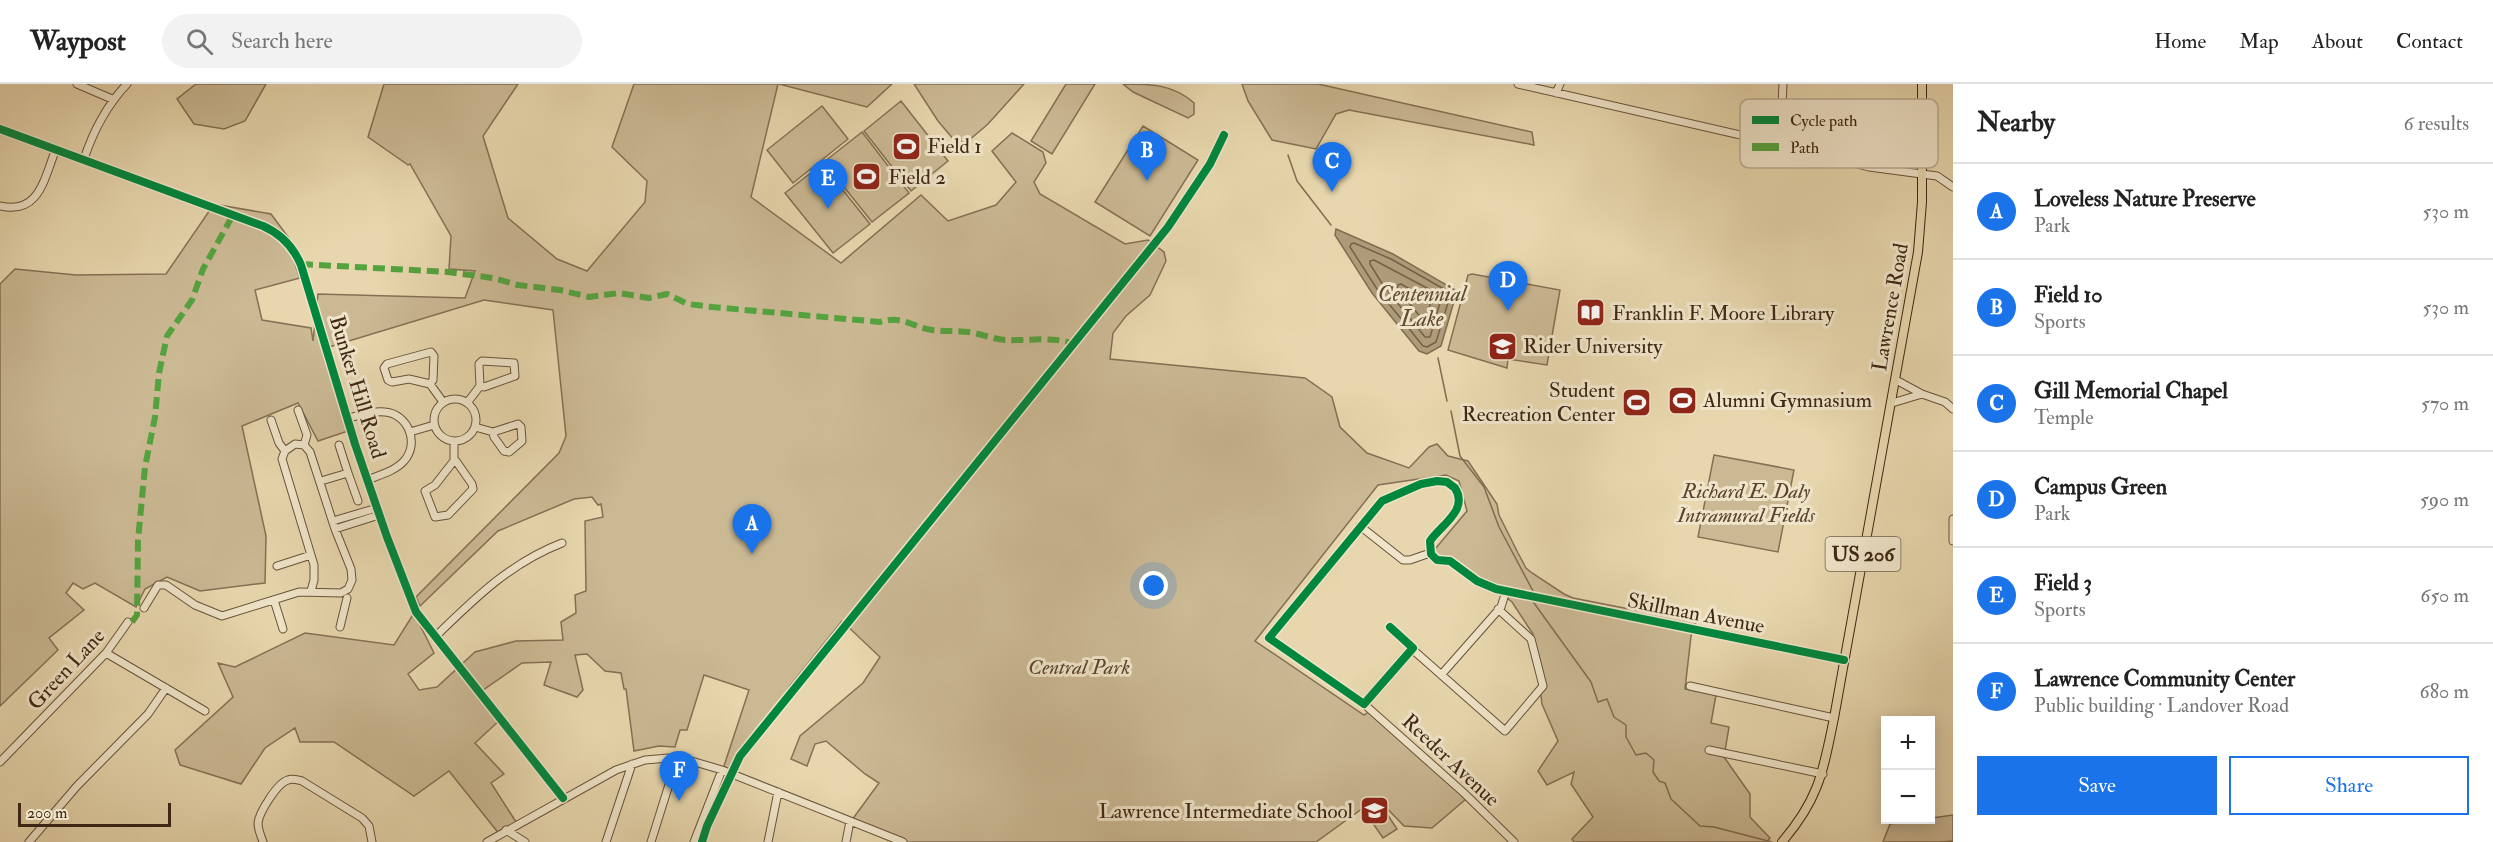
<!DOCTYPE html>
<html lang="en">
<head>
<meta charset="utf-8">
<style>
	body { margin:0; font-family:"IM FELL Double Pica",serif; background:#f2f2f2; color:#222 }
	.controls { position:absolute; right:18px; bottom:18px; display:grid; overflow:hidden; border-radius:0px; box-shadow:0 3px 15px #0003 }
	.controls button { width:54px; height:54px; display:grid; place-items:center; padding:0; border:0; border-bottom:2px solid #e0e0e0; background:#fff; color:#222; font:30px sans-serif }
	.scale { position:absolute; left:18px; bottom:15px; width:153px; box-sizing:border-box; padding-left:6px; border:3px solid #3e2713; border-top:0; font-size:16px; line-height:21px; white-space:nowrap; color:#3e2713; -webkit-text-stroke:4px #f0e5ca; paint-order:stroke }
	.you { position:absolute; left:1154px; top:502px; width:21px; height:21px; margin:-15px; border:4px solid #fff; border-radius:50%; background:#1a73e8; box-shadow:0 0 0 9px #1a73e833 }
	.badge { display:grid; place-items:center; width:39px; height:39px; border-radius:50%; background:#1a73e8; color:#fff; font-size:20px; font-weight:700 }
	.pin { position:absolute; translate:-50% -50px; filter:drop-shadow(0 2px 3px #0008) }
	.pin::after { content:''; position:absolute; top:32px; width:21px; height:18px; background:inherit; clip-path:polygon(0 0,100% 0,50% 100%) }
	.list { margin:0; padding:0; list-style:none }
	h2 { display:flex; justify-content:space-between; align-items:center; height:78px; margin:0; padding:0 24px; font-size:26px }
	h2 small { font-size:20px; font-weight:400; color:#767676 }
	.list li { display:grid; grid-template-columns:39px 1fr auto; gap:18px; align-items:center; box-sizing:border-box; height:96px; padding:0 24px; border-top:2px solid #e0e0e0 }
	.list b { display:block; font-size:22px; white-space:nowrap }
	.list p { margin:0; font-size:20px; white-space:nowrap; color:#767676 }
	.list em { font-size:20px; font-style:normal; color:#767676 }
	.actions { display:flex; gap:12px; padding:18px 24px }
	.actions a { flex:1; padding:14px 0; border:2px solid #1a73e8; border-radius:0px; text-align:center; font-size:21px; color:#1a73e8 }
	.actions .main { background:#1a73e8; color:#fff }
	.icon { flex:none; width:33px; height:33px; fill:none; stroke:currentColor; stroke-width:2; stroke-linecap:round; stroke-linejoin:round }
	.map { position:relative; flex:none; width:1953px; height:758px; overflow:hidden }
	header { display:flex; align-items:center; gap:36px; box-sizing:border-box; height:84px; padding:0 30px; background:#fff; border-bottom:2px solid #e0e0e0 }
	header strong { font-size:28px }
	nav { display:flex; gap:33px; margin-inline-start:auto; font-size:21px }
	.search { width:420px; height:54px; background:#f2f2f2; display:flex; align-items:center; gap:15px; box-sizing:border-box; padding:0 21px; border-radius:33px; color:#767676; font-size:22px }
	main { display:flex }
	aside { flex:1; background:#fff }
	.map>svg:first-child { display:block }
	.green { fill:#cbb994; stroke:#847054; stroke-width:1.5 }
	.water { fill:#ae9b79; stroke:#816d50; stroke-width:1.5 }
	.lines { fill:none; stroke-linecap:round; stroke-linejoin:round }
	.shore { stroke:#766146; stroke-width:1.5 }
	.stream { stroke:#816d50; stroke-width:1.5 }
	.minor-casing { stroke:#68533a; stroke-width:9 }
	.major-casing { stroke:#3e2713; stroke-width:10 }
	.minor { stroke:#f0e5ca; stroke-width:7 }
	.major { stroke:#e8d7ae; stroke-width:8 }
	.quiet { stroke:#54a33f; stroke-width:6; stroke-dasharray:12 6; stroke-linecap:butt }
	.cycleway-casing { stroke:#f0e5ca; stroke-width:11 }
	.cycleway { stroke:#00873e; stroke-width:8 }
	.labels { text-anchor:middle; stroke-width:6; stroke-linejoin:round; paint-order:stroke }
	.shield { fill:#f0e5ca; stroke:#73604a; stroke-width:1.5 }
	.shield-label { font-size:20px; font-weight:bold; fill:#3e2713 }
	.poi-label { font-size:21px; fill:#3e2713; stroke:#f0e5ca; text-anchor:start }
	.street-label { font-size:21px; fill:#3e2713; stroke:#f0e5ca }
	.park-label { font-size:21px; font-style:italic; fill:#5a442d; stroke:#f0e5ca }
	.water-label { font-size:22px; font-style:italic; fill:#604a32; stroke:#f0e5ca }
	.key { fill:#f0e5ca; stroke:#bbac93; stroke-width:1.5 }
	.key-label { font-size:16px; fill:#3e2713 }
</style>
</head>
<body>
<header>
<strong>Waypost</strong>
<div class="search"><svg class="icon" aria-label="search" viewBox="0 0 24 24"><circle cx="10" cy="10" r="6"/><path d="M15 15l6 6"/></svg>Search here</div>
<nav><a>Home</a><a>Map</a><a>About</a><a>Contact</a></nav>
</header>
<main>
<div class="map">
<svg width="1953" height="758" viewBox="0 0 1953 758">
	<rect width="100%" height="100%" fill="#e8d7ae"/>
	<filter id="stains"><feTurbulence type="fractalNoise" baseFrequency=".00333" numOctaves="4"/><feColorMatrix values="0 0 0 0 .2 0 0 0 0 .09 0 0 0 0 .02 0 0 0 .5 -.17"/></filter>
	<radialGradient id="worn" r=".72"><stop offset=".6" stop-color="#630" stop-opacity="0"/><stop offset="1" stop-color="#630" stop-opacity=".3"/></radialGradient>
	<path class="green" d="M 196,0 L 266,0 L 245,37 L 224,45 L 194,40 L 177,15 Z
		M 384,0 L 518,0 L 483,52 L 508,134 L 557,175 L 587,187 L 645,118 L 647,97 L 612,63 L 634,0 L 778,0 L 751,113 L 841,179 L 921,111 L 948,137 L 996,121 L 1016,98 L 992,67 L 1012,49 L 1043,68 L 1046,79 L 1034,98 L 1040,110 L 1125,160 L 1148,156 L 1164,168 L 1166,177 L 1150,211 L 1126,232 L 1113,249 L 1110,275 L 1305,294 L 1332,313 L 1340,343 L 1367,369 L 1409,384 L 1429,363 L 1437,360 L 1448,372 L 1468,377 L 1497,420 L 1499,431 L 1518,469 L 1526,484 L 1532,489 L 1564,510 L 1573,514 L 1696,538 L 1691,552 L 1685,605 L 1716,611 L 1711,639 L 1729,643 L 1724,673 L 1750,710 L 1750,733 L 1770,754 L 1767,758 L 1574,758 L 1572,755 L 1593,733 L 1571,700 L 1574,688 L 1547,701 L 1538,687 L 1558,657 L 1542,620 L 1533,550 L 1512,518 L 1495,505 L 1430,471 L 1467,427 L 1459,397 L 1446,391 L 1378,401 L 1255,557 L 1364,631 L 1370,627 L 1466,715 L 1432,744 L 1404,742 L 1377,714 L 1316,758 L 893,758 L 849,740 L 879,699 L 865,690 L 826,657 L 815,660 L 807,682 L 791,675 L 800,652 L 863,599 L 880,573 L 842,537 L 790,602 L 732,693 L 722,688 L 749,606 L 704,591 L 687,646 L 680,646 L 675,663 L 659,662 L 634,667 L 626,605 L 624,605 L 621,589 L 605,587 L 587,570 L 575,571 L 583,606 L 577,613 L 544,601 L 551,578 L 522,579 L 479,609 L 501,635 L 475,659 L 504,690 L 491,699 L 518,741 L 500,751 L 449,687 L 414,712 L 334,658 L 300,658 L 295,644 L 265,664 L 241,700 L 180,681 L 175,666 L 233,613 L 218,579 L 235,583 L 305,549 L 394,561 L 414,529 L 434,569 L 408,590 L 419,606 L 437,603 L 475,568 L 516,557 L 563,556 L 561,538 L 576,529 L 575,511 L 586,507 L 585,437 L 603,433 L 601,420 L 598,421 L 592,413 L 574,415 L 498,447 L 420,522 L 416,513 L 559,369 L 566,352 L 553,226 L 484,216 L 329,263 L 351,346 L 318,357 L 298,319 L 242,342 L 266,452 L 265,499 L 200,507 L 167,493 L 145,505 L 136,523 L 95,499 L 83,505 L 73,499 L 66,509 L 84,526 L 49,554 L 58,566 L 0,622 L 0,200 L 15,185 L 76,191 L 166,190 L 214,120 L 271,130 L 300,169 L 303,177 L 294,177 L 300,194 L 255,206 L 262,236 L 311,244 L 313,257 L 318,210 L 465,214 L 475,187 L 449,185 L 451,152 L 410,80 L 408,81 L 368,53 Z
		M 779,0 L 892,0 L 867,23 Z
		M 914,0 L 1024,0 L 988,40 L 967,58 L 955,57 L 938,37 Z
		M 1066,0 L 1095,0 L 1052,70 L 1031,57 Z
		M 1123,0 C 1151,0 1173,0 1194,19 L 1194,30 L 1188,34 L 1133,8 Z
		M 1242,0 L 1318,0 L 1532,48 L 1534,61 L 1349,26 L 1336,30 L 1316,65 L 1272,56 L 1248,17 Z
		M 901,17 L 948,77 L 911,107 L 864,47 Z
		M 822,22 L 848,55 L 793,99 L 767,66 Z
		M 1143,42 L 1198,76 L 1150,152 L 1095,118 Z
		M 862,48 L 909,109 L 872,138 L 824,78 Z
		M 822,80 L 870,140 L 833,169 L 785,109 Z
		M 1472,190 L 1560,206 L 1547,281 L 1508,275 L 1507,284 L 1448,266 L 1468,191 Z
		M 1714,371 L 1794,386 L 1778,468 L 1698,453 Z
		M 1378,716 L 1397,745 L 1383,754 L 1363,725 Z
		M 1953,731 L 1953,758 L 1883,758 L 1890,740 Z"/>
	<path class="water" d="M 1336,145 L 1393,170 L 1457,207 L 1441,262 L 1427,270 L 1419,267 L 1372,209 L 1335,151 Z"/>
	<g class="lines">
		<path class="shore" d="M 1354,159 L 1391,175 L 1451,209 L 1436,258 L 1427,263 L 1423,262 L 1377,205 L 1350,163 L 1351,160 Z
			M 1374,176 L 1442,212 L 1430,253 L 1425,253 L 1383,201 L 1370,180 L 1370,177 Z
			M 1401,200 L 1431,217 L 1426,236 L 1422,235 L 1397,204 L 1398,201 Z"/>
		<path class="stream" d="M 1288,71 L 1297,97 L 1331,141
			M 1438,274 L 1447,317
			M 1451,327 L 1460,372 L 1484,403 L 1499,443 L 1533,507
			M 1534,519 L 1591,598 L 1598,618 L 1607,615 L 1614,633 L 1626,641 L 1626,653 L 1636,671 L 1646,669 L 1654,676 L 1653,688 L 1659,697 L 1665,699 L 1671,715 L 1700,742 L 1714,743 L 1772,758
			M 1940,758 L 1953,757"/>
		<defs>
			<path id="minor" d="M 77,0 L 112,15
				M 1518,0 L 1780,60 L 1869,83 L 1937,92 L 1953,103
				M 1556,9 L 1560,0
				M 0,45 L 263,142 C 281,150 293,162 301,181 L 355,360 L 387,453 L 416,528 L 563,714
				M 1780,60 L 1783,0
				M 84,75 C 93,48 107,21 127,0
				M 0,122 C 40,131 44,94 56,65
				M 431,268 L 434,272 L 433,296 L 430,300 L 409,295 L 392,298 L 388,296 L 384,284 L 387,280 Z
				M 482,277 L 514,279 L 515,292 L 484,303 L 480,302 L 479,280 Z
				M 1896,296 L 1922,310 L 1945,318 L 1953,325
				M 430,300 L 443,318
				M434 336a21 21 0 1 1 42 0a21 21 0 1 1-42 0Z
				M 467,319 L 480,302
				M 1892,319 L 1922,310
				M 298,326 L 307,351 L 304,361
				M 348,334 C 360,332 372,326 385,328 C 408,330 420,359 404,377 C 395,387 380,391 367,396
				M 271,336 L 279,359 L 285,367
				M 518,340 L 521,343 L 522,357 L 509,368 L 504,367 L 494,353 L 493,348 Z
				M 475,343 L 493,348
				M 410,348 L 434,341
				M 454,357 L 454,377
				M 339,361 L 348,389
				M 456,377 L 472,400 L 473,405 L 448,431 L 435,433 L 425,407 L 435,401 L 453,378 Z
				M 321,397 L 348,389 L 358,417
				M 1953,435 L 1953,457
				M 333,437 L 377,424
				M 1360,442 L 1403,476 L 1410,476 L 1430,469
				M 335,445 L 379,431
				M 277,482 L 311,471
				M 274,516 L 283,545
				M 144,524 L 158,501 L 166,501 L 195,521 L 222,532 L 299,508 L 341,509 L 348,505 L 352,496 L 351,485 L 335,445 L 310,368 L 304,361 L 295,360 L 285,367 L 282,375 L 314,481 L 314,496 L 311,507
				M 340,543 L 347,514
				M 1390,543 L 1413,564 L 1364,620 L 1269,554 L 1382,417 L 1421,400 L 1437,397 L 1447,398 L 1455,404 C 1469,426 1441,441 1430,457 L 1431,470 L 1437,476 L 1450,477 L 1477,497 L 1496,505 L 1844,576
				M 435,553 C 474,515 510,479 562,459
				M 1412,565 L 1505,647 L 1543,602 L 1531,555 L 1498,525
				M 106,569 L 205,627
				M 1441,591 L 1501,523 L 1506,507
				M 1690,602 L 1834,634
				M 1364,620 L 1464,709 L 1514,758
				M 1709,666 L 1823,690
				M 0,678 L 106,569 L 128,538
				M 506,746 L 525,758
				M 29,758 L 77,702 L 148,630 L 166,604
				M 263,758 C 261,752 258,746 258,739 C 259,729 277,699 288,696 C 293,694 297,696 302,697 L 362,734 L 369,742 L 372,758
				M 487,758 L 616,686 L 645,676 L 669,674 L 688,676 L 722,686 L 903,758
				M 606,758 L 632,680
				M 651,758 L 677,675
				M 694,758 L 722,686
				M 768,758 L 778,708
				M 846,758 L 850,737"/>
			<path id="major" d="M 1782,758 C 1819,715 1823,688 1834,634 L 1918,168 L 1922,118 L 1922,0"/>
		</defs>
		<use href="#minor" class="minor-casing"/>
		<use href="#major" class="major-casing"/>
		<use href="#minor" class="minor"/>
		<use href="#major" class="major"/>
		<path class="quiet" d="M 301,180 L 448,188 L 493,194 L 518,201 L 560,206 L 589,213 L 619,209 L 649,214 L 667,210 L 688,220 L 712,223 L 880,238 C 903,231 911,243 932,246 C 946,248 960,246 974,249 C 984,251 994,255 1005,256 C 1027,257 1053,252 1074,260
			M 132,538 L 137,531 L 138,456 L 145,383 L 155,333 L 159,289 L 167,252 L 192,216 L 203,185 L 233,131"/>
		<defs>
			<path id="cycleway" d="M 0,45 L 263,142 C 281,150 293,162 301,181 L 355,360 L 387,453 L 416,528 L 563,714
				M 1390,543 L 1413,564 L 1364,620 L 1269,554 L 1382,417 L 1421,400 L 1437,397 L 1447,398 L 1455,404 C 1469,426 1441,441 1430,457 L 1431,470 L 1437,476 L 1450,477 L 1477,497 L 1496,505 L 1844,576
				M 702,758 L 707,742 L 740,672 L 1168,143 L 1210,80 L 1224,51"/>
		</defs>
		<use href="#cycleway" class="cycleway-casing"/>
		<use href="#cycleway" class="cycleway"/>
	</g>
	<defs>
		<symbol id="stadium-square" viewBox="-11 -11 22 22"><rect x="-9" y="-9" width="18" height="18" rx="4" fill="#8f2418" stroke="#f0e5ca"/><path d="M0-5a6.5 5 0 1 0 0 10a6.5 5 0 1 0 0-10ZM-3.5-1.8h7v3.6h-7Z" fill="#fff"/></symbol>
		<symbol id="library-square" viewBox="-11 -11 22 22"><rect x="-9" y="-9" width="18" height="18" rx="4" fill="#8f2418" stroke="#f0e5ca"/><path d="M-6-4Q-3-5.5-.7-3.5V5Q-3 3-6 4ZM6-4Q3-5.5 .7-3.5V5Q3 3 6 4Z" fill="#fff"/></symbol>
		<symbol id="university-square" viewBox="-11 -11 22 22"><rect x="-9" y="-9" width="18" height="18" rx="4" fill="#8f2418" stroke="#f0e5ca"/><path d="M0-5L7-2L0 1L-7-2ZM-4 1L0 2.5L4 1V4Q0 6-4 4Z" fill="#fff"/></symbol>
		<symbol id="school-square" viewBox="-11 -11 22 22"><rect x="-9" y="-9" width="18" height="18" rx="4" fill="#8f2418" stroke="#f0e5ca"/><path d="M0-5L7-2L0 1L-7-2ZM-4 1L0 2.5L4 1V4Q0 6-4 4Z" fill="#fff"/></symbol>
	</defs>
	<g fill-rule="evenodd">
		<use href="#stadium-square" x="890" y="46" width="33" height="33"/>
		<use href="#stadium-square" x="850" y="76" width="33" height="33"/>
		<use href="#library-square" x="1574" y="212" width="33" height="33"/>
		<use href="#university-square" x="1486" y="246" width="33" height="33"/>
		<use href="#stadium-square" x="1666" y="300" width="33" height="33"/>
		<use href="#stadium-square" x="1620" y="302" width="33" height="33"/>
		<use href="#school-square" x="1358" y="710" width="33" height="33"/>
	</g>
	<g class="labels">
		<rect class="shield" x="1825.5" y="453" width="75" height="34" rx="4.5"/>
		<g class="shield-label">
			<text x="1863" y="477">US 206</text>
		</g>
		<g class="poi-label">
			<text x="927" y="69">Field 1</text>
			<text x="888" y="100">Field 2</text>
			<text x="1612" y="236">Franklin F. Moore Library</text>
			<text x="1523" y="269">Rider University</text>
			<text x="1615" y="313" text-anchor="end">Student<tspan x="1615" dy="24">Recreation Center</tspan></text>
			<text x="1703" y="323">Alumni Gymnasium</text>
			<text x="1353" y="734" text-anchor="end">Lawrence Intermediate School</text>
		</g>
		<g class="street-label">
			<text transform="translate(1890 223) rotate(-80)" y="7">Lawrence Road</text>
			<text transform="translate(358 303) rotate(73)" y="7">Bunker Hill Road</text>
			<text transform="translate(1696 529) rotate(11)" y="7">Skillman Avenue</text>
			<text transform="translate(66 585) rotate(-47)" y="7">Green Lane</text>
			<text transform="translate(1451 676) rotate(43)" y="7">Reeder Avenue</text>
		</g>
		<g class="park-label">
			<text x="1746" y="414">Richard E. Daly<tspan x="1746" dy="24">Intramural Fields</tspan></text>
			<text x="1079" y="590">Central Park</text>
		</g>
		<g class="water-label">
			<text x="1422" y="217">Centennial<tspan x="1422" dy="25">Lake</tspan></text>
		</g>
	</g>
	<rect x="1740" y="15" width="198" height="69" rx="9" class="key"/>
	<rect x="1752" y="32" width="27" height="8" fill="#00873e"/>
	<rect x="1752" y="59" width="27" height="8" fill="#54a33f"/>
	<g class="key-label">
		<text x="1790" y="42">Cycle path</text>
		<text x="1790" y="69">Path</text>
	</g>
	<rect width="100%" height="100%" filter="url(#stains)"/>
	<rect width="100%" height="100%" fill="url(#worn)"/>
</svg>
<div class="controls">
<button>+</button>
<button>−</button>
</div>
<div class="scale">200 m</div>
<div class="you"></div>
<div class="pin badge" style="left:752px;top:470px">A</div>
<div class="pin badge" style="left:1147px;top:97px">B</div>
<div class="pin badge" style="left:1332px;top:108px">C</div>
<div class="pin badge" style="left:1508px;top:227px">D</div>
<div class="pin badge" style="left:828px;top:125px">E</div>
<div class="pin badge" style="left:679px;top:717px">F</div>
</div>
<aside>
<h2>Nearby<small>6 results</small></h2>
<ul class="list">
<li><span class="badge">A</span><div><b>Loveless Nature Preserve</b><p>Park</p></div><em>530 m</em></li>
<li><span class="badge">B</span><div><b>Field 10</b><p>Sports</p></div><em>530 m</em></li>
<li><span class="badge">C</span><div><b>Gill Memorial Chapel</b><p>Temple</p></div><em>570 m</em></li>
<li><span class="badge">D</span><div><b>Campus Green</b><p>Park</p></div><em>590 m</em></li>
<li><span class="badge">E</span><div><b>Field 3</b><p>Sports</p></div><em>650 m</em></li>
<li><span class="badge">F</span><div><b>Lawrence Community Center</b><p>Public building · Landover Road</p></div><em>680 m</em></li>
</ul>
<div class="actions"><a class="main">Save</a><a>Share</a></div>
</aside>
</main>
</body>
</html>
